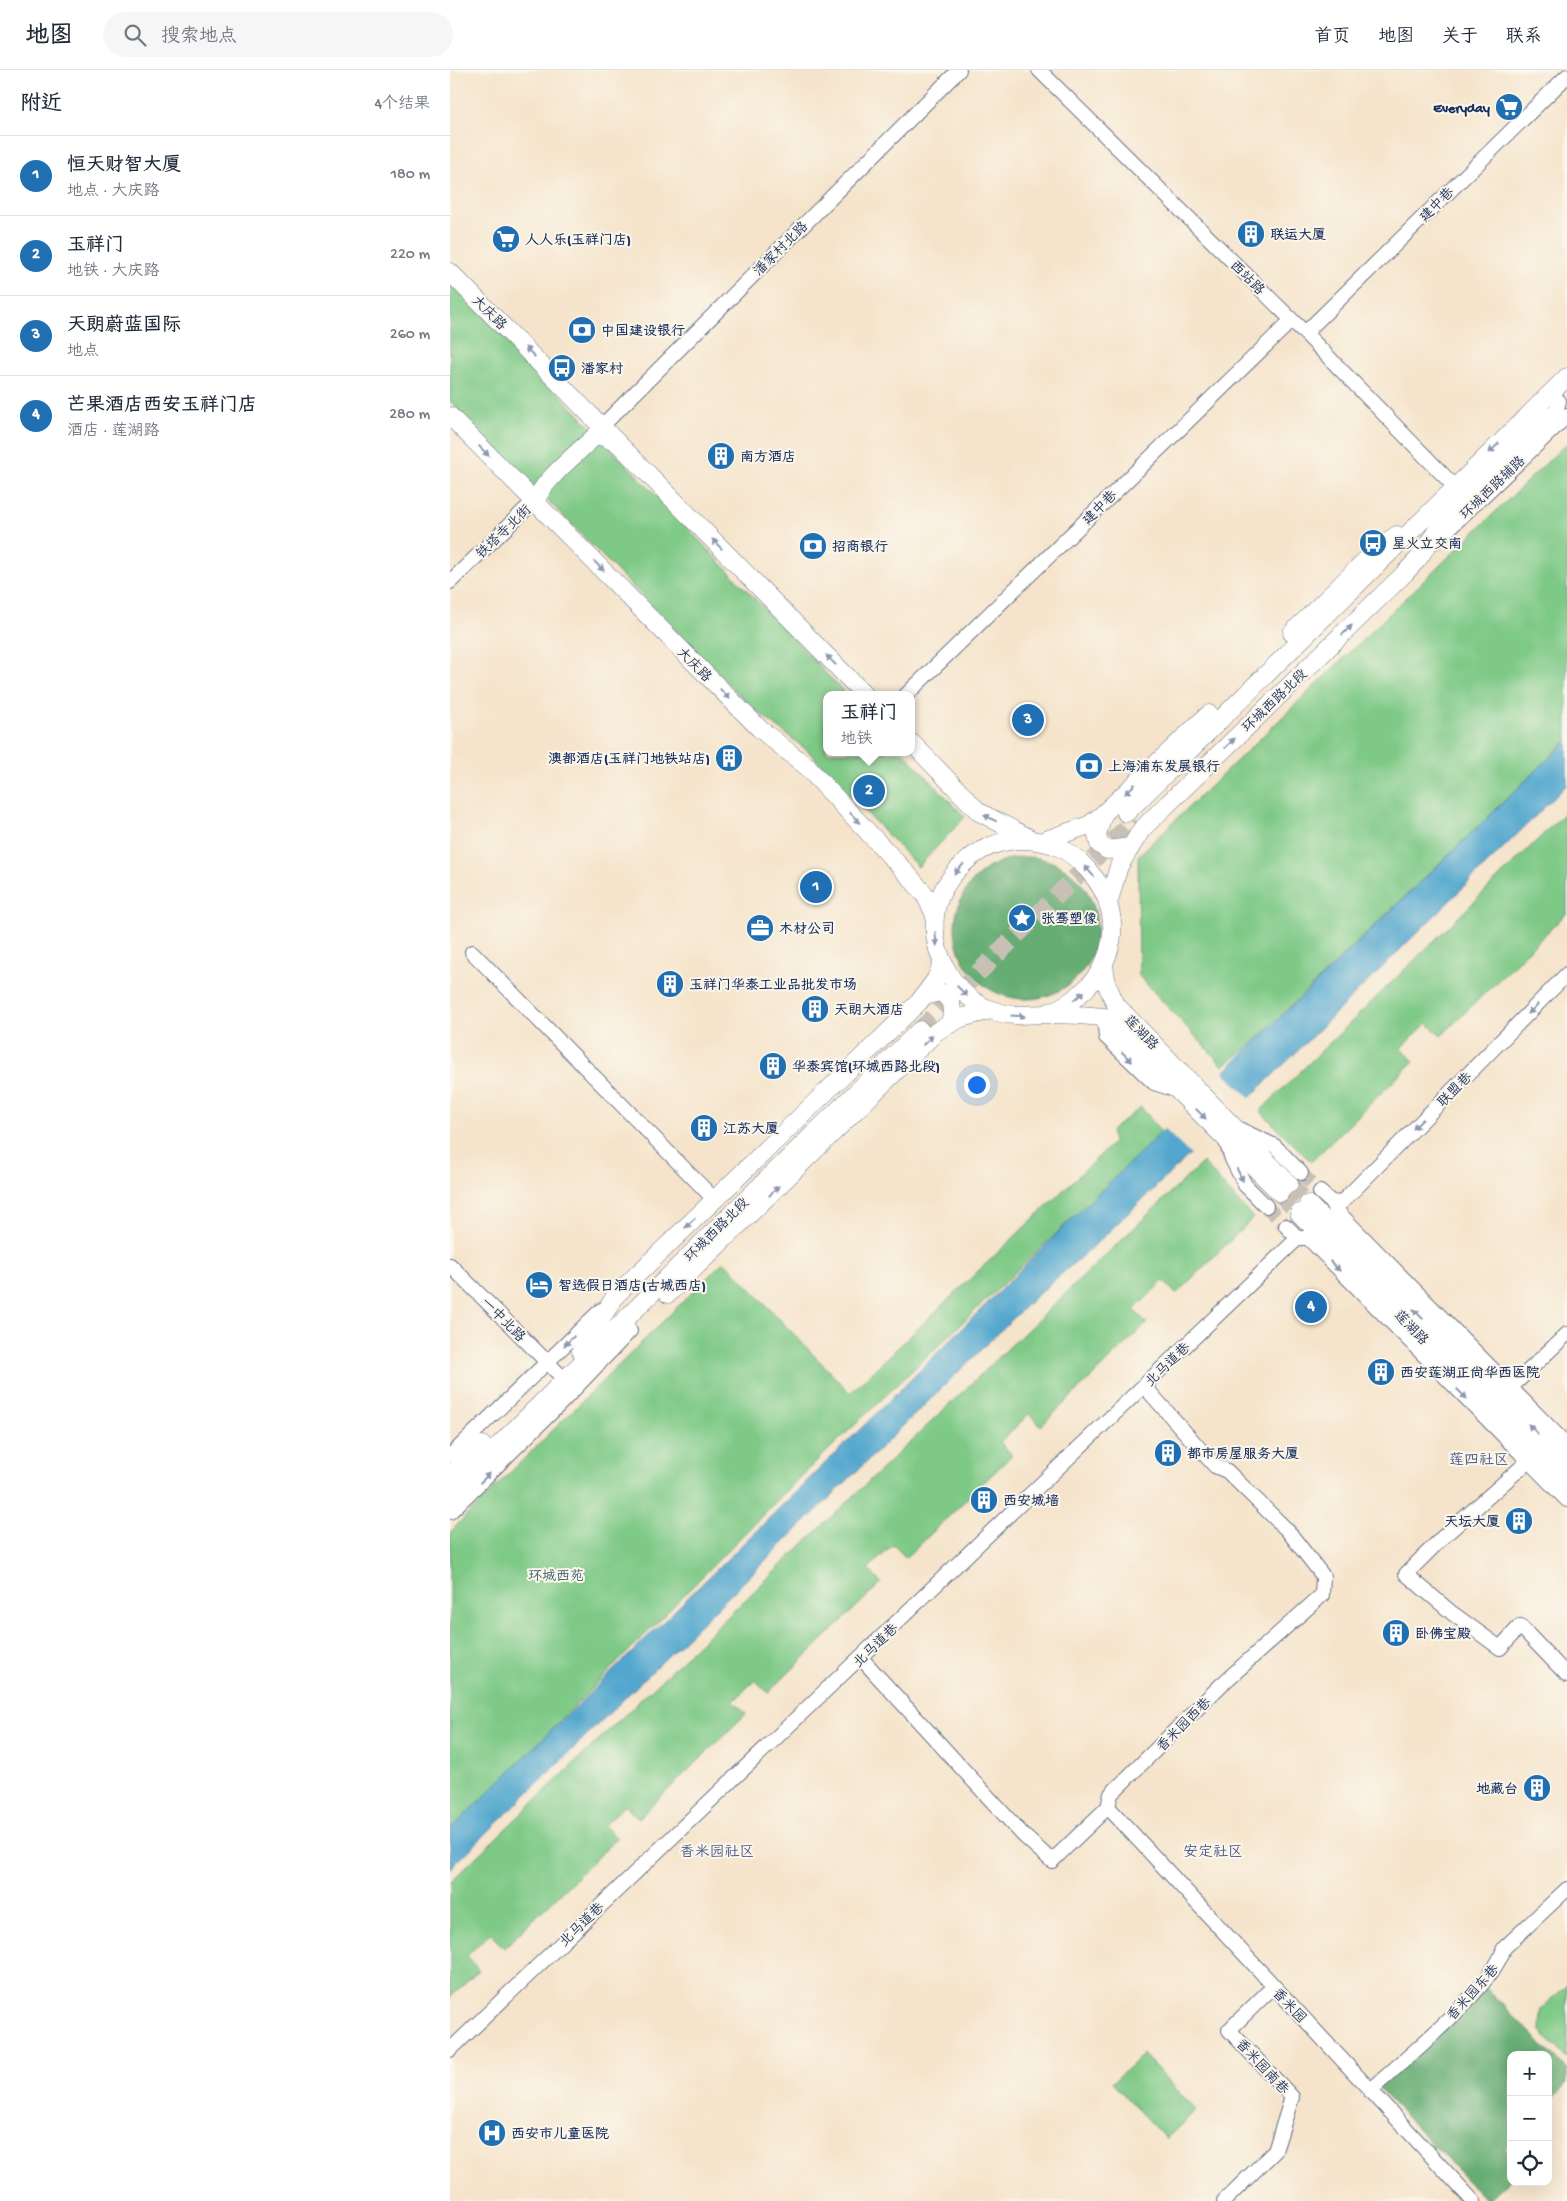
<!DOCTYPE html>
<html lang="zh">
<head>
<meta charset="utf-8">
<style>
	body { margin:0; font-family:"Gochi Hand","LXGW WenKai TC",sans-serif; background:#f6f6f7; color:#1f2937 }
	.controls { position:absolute; right:15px; bottom:15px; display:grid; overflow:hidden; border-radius:10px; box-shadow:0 5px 20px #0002 }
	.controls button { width:45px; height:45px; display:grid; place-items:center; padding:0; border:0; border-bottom:1px solid #e0e1e3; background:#fff; color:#1f2937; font:25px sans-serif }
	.you { position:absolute; left:526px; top:1014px; width:18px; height:18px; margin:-12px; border:4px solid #fff; border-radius:50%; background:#1a73e8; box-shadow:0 0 0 8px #1a73e833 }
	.badge { display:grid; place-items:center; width:32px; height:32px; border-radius:50%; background:#1f6fb2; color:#fff; font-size:16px; font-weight:700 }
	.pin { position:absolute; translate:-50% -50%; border:2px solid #fff; box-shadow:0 1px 5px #0006 }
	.popup { position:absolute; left:373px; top:621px; width:92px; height:65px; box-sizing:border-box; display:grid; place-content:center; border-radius:10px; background:#fff; filter:drop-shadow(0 1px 4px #0005); font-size:16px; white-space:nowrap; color:#747a83 }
	.popup b { font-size:19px; color:#1f2937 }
	.popup::after { content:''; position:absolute; left:50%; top:100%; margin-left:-10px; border:10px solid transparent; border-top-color:#fff }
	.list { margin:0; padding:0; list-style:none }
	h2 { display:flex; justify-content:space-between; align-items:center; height:65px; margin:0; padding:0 20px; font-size:21px }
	h2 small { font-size:16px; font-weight:400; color:#747a83 }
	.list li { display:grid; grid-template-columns:32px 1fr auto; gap:15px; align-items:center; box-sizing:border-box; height:80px; padding:0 20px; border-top:1px solid #e0e1e3 }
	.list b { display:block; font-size:19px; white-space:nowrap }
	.list p { margin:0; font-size:16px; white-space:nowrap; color:#747a83 }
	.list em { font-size:16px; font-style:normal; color:#747a83 }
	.icon { flex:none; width:28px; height:28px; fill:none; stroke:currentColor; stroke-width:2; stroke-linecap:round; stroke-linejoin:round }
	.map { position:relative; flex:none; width:1117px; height:2131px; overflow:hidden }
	header { display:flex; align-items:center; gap:30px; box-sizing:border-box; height:70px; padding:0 25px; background:#fff; border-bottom:1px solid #e0e1e3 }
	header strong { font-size:24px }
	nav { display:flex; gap:28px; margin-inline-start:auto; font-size:18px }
	.search { width:350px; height:45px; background:#f6f6f7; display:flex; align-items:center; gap:12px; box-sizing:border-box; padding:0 18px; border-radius:28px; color:#747a83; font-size:19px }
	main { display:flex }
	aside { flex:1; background:#fff }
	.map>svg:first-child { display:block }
	.green { fill:#7ec986; stroke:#4c7c72 }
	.forest { fill:#66ad73; stroke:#406e68 }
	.water { fill:#52a7ce; stroke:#366b96 }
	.pier { fill:#f5e4cb }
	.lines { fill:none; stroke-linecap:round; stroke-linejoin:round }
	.minor-tunnel { stroke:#c9c0b5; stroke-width:14; stroke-dasharray:14 7; stroke-linecap:butt }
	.major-tunnel { stroke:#c9c0b5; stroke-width:18; stroke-dasharray:18 9; stroke-linecap:butt }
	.minor-casing { stroke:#676e84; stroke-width:16 }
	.major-casing { stroke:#676e84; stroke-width:19 }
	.minor { stroke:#fff; stroke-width:14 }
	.major { stroke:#fff; stroke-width:18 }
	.oneway { fill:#8d97ae }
	.labels { text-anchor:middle; stroke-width:4; stroke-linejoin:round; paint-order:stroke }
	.poi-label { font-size:14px; font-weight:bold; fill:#1b2f5e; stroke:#fbf7ec; text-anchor:start }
	.street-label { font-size:14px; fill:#1b2f5e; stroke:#fbf7ec }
	.park-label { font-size:14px; fill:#395d6a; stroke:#fbf7ec }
	.neighbourhood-label { font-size:15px; fill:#4f5889; stroke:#fbf7ec }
</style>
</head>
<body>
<header>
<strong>地图</strong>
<div class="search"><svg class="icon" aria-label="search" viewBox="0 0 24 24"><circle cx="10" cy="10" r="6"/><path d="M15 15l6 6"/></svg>搜索地点</div>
<nav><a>首页</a><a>地图</a><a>关于</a><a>联系</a></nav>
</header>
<main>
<aside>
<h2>附近<small>4个结果</small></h2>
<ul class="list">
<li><span class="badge">1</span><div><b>恒天财智大厦</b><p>地点 · 大庆路</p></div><em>180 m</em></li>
<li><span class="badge">2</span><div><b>玉祥门</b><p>地铁 · 大庆路</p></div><em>220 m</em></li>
<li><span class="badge">3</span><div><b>天朗蔚蓝国际</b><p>地点</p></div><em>260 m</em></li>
<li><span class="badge">4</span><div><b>芒果酒店西安玉祥门店</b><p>酒店 · 莲湖路</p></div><em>280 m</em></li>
</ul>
</aside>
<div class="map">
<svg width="1117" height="2131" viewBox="0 0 1117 2131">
	<rect width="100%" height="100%" fill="#fbf7ec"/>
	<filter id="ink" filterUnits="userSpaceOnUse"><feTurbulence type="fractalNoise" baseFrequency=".02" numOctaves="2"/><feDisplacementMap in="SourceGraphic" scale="10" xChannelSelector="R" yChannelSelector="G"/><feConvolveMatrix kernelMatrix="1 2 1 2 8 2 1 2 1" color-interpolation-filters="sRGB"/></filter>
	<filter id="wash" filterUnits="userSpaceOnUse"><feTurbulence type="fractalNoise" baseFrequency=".0096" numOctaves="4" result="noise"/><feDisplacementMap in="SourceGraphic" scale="20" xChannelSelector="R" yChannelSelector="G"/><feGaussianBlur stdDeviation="1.12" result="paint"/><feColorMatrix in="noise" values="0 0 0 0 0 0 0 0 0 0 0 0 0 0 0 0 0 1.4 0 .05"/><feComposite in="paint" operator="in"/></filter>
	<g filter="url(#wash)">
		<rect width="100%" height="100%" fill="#f5e4cb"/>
		<path class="green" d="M 0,210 L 397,625 L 376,625 L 376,682 L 453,682 L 515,747 L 468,797 L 358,681 L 299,635 L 0,331 Z
			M 1117,373 L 1117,671 L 796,979 L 773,996 L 689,906 L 688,786 Z
			M 1117,741 L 1117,843 L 991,966 L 977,953 L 951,978 L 964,991 L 861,1092 L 810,1041 Z
			M 691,1037 L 712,1063 L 351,1406 L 0,1763 L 0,1462 L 274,1191 L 400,1323 L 663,1073 L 661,1061 Z
			M 753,1092 L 803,1148 L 726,1224 L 713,1211 L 684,1240 L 697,1253 L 591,1356 L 579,1344 L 550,1372 L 562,1385 L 456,1488 L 443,1475 L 418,1499 L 431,1513 L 318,1623 L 305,1610 L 284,1631 L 296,1644 L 188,1749 L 175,1735 L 154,1755 L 167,1768 L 54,1878 L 40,1863 L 17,1886 L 29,1900 L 0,1928 L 0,1812 Z
			M 1117,1915 L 1117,1988 L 1090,1960 L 1091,1939 Z
			M 693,1984 L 746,2040 L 716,2069 L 662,2013 Z"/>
		<path class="forest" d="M505 858a71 71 0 1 1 142 0a71 71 0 1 1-142 0Z
			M 1034,1916 L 1117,1999 L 1117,2014 L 1098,2033 L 1098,1985 L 1061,1985 L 1061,2072 L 1055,2078 L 1061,2085 L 1061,2109 L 1037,2131 L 925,2015 Z"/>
		<path class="water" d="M 1117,671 L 1117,715 L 819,1009 L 648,1172 L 584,1228 L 0,1799 L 0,1760 L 440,1330 L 637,1134 Z"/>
		<path class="pier" d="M 771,1000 L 801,1029 L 742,1086 L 712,1057 Z"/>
	</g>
	<g filter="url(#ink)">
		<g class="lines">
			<path class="minor-tunnel" d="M 851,1103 L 870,1122
				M 816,1136 L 836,1156"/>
			<path class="major-tunnel" d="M 470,960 L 684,750
				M 839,1114 L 858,1134
				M 830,1123 L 849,1143"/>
			<defs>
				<path id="minor" d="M 589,0 L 855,263 L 1005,417
					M 855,263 L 1117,6
					M 152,356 L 509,0
					M 1101,361 L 1109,331
					M 986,471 L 1117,346
					M 0,512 L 84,431
					M 456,625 L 842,250
					M 22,882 L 264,1129
					M 654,947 L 656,967 L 704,1013 L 726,1020
					M 789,1059 L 825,1076 L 851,1103
					M 775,1069 L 782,1089 L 795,1115 L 816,1136
					M 870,1122 L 881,1132 L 891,1133 L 1117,904
					M 881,1132 L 885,1139 L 1117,1375
					M 836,1156 L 848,1168 L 858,1168 L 1117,1430
					M 0,1195 L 108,1303
					M 1055,1323 L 1117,1264
					M 0,1386 L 151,1240
					M 1084,1386 L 993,1467 L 956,1504 L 1002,1543 L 1050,1578 L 1070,1556 L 1117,1605
					M 0,1442 L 112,1332 L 180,1261
					M 411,1588 L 574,1766 L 602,1791 L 658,1737 L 661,1724 L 771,1615 L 872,1525 L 873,1506 L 838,1461 L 777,1401 L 765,1396 L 694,1316
					M 658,1737 L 1023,2131
					M 0,1980 L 848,1168
					M 920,2021 C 953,1990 1043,1918 1054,1878 L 1117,1819
					M 774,2131 L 825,2081 L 842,2027 L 779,1960 L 823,1917"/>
				<path id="major" d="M 0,202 L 415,625
					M 0,346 L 309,658 L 357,697 L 460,807 L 475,825 L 485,845
					M 86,433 C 88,414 129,382 144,367 C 152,364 159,369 166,373
					M 991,448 L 1095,345
					M 842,563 L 928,478 L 947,465
					M 462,673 L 529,742 L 579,768
					M 676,743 L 1117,307
					M 653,744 L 647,765 L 649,774 L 657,780 L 680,777
					M 593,771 L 639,755 L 653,744 L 759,644
					M 658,834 L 669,796 L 692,759 L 955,503 L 968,489 L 1000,441
					M 654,896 L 657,915 L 666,935 L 839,1114
					M 474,926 L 490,922 C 504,931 503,939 500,954
					M 595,944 C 658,922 686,852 638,800 C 619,779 602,771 575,770 C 559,770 546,772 532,780 C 509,793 487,820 485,846 C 481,885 505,926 541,940 C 562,948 577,944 597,944 C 617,944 635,945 654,947 L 830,1123
					M 858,1134 L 1117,1394
					M 849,1143 L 1117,1415
					M 218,1224 L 487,961 L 511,948 L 541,940
					M 131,1281 L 166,1225 L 469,932 L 486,909 L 492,893
					M 0,1406 L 32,1375
					M 0,1424 L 264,1161 L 470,960"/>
			</defs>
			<use href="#minor" class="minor-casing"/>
			<use href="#major" class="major-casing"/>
			<use href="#minor" class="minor"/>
			<use href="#major" class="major"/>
		</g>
		<defs><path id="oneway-solid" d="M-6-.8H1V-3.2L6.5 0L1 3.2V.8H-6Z" transform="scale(1.25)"/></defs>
		<g class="oneway">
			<use href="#oneway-solid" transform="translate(80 282) rotate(-135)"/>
			<use href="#oneway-solid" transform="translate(1044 378) rotate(136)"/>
			<use href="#oneway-solid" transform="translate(34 381) rotate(45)"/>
			<use href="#oneway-solid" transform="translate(267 474) rotate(-134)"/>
			<use href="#oneway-solid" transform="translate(149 496) rotate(45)"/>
			<use href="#oneway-solid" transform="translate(897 560) rotate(-44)"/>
			<use href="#oneway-solid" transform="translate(381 590) rotate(-134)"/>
			<use href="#oneway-solid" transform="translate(275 624) rotate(45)"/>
			<use href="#oneway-solid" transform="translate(780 673) rotate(-44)"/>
			<use href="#oneway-solid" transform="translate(680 719) rotate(136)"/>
			<use href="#oneway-solid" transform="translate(405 748) rotate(47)"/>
			<use href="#oneway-solid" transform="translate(540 748) rotate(-152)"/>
			<use href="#oneway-solid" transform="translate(509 799) rotate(132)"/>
			<use href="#oneway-solid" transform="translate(639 801) rotate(-132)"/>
			<use href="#oneway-solid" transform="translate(486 869) rotate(83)"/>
			<use href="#oneway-solid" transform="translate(512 921) rotate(44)"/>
			<use href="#oneway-solid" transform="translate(629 926) rotate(-40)"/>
			<use href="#oneway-solid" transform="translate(1083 939) rotate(135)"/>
			<use href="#oneway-solid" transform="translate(568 946) rotate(4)"/>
			<use href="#oneway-solid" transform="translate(478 970) rotate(-44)"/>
			<use href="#oneway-solid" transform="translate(677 987) rotate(44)"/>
			<use href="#oneway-solid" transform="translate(751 1044) rotate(45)"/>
			<use href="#oneway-solid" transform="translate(968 1054) rotate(135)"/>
			<use href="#oneway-solid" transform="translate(790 1105) rotate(63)"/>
			<use href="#oneway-solid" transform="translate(324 1121) rotate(-45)"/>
			<use href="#oneway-solid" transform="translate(240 1153) rotate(136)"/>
			<use href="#oneway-solid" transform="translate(885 1196) rotate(45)"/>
			<use href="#oneway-solid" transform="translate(968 1244) rotate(-135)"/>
			<use href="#oneway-solid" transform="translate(119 1271) rotate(136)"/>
			<use href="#oneway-solid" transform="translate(1012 1324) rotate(45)"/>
			<use href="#oneway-solid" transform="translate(1083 1359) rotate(-134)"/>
			<use href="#oneway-solid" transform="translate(35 1408) rotate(-44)"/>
		</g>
	</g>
	<defs>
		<symbol id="supermarket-disc" viewBox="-11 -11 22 22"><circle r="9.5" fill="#1f6fb2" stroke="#fbf7ec"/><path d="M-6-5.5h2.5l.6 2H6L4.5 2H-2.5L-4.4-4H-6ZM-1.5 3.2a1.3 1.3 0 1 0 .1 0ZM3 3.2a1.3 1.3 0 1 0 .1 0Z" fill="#fff"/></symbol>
		<symbol id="building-disc" viewBox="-11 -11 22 22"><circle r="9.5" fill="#1f6fb2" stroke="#fbf7ec"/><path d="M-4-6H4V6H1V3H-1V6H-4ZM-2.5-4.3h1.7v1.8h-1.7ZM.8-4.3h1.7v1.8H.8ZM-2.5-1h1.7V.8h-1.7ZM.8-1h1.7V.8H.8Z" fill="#fff"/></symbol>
		<symbol id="bank-disc" viewBox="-11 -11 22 22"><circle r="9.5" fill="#1f6fb2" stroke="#fbf7ec"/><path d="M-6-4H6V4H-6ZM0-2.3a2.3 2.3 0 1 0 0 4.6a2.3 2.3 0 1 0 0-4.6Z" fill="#fff"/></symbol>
		<symbol id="bus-disc" viewBox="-11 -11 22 22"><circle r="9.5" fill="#1f6fb2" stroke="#fbf7ec"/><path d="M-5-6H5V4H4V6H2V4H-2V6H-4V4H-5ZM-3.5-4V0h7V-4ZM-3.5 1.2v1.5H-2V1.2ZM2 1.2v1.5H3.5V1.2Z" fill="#fff"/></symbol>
		<symbol id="sight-disc" viewBox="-11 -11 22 22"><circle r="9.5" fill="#1f6fb2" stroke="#fbf7ec"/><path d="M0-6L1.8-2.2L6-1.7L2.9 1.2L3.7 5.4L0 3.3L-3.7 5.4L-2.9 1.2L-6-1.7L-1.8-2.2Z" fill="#fff"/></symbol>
		<symbol id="office-disc" viewBox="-11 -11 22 22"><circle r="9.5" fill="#1f6fb2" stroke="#fbf7ec"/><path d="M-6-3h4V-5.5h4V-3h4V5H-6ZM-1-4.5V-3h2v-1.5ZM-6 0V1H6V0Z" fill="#fff"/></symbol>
		<symbol id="hotel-disc" viewBox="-11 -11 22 22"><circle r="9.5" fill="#1f6fb2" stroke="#fbf7ec"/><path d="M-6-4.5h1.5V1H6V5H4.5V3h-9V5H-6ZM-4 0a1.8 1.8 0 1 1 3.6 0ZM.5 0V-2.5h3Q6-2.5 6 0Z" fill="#fff"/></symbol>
		<symbol id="hospital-disc" viewBox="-11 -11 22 22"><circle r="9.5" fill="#1f6fb2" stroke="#fbf7ec"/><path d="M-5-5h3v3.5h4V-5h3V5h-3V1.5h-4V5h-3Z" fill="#fff"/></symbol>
	</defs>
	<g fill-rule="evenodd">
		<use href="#supermarket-disc" x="1043" y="21" width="32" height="32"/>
		<use href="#building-disc" x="785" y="148" width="32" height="32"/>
		<use href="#supermarket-disc" x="40" y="153" width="32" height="32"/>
		<use href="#bank-disc" x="116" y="244" width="32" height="32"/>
		<use href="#bus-disc" x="96" y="282" width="32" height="32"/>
		<use href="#building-disc" x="255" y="370" width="32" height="32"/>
		<use href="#bus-disc" x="907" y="457" width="32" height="32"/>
		<use href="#bank-disc" x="347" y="460" width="32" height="32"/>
		<use href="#building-disc" x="263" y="672" width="32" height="32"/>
		<use href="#bank-disc" x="623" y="680" width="32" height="32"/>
		<use href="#sight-disc" x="556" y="832" width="32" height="32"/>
		<use href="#office-disc" x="294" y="842" width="32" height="32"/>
		<use href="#building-disc" x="204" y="898" width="32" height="32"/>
		<use href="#building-disc" x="349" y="923" width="32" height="32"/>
		<use href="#building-disc" x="307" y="980" width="32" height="32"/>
		<use href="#building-disc" x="238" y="1042" width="32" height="32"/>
		<use href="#hotel-disc" x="73" y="1199" width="32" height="32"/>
		<use href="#building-disc" x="915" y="1286" width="32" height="32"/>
		<use href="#building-disc" x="702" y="1367" width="32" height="32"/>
		<use href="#building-disc" x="518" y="1414" width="32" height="32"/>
		<use href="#building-disc" x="1053" y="1435" width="32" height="32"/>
		<use href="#building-disc" x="930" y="1547" width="32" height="32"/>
		<use href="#building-disc" x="1071" y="1702" width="32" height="32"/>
		<use href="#hospital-disc" x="26" y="2047" width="32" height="32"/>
	</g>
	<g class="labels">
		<g class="poi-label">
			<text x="1040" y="42" text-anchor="end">Everyday</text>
			<text x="820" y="169">联运大厦</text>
			<text x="75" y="174">人人乐(玉祥门店)</text>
			<text x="151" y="265">中国建设银行</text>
			<text x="131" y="303">潘家村</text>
			<text x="290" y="391">南方酒店</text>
			<text x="942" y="478">星火立交南</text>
			<text x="382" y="481">招商银行</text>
			<text x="260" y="693" text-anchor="end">澳都酒店(玉祥门地铁站店)</text>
			<text x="658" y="701">上海浦东发展银行</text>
			<text x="591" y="853">张骞塑像</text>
			<text x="329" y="863">木材公司</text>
			<text x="239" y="919">玉祥门华泰工业品批发市场</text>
			<text x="384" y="944">天朗大酒店</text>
			<text x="342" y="1001">华泰宾馆(环城西路北段)</text>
			<text x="273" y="1063">江苏大厦</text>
			<text x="108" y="1220">智选假日酒店(古城西店)</text>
			<text x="950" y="1307">西安莲湖正尚华西医院</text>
			<text x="737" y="1388">都市房屋服务大厦</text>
			<text x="553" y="1435">西安城墙</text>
			<text x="1050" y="1456" text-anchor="end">天坛大厦</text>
			<text x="965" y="1568">卧佛宝殿</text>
			<text x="1068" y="1723" text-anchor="end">地藏台</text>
			<text x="61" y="2068">西安市儿童医院</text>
		</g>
		<g class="street-label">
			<text transform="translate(986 134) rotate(-45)" y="5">建中巷</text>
			<text transform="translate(330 178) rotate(-45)" y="5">潘家村北路</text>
			<text transform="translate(798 207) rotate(45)" y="5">西站路</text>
			<text transform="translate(40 242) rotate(45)" y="5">大庆路</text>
			<text transform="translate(1042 417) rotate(-44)" y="5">环城西路辅路</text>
			<text transform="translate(649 437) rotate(-45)" y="5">建中巷</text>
			<text transform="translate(53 461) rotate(-44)" y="5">铁塔寺北街</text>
			<text transform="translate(245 594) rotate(45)" y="5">大庆路</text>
			<text transform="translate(824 630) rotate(-44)" y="5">环城西路北段</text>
			<text transform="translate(692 962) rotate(46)" y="5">莲湖路</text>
			<text transform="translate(1004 1019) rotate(-45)" y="5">联盟巷</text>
			<text transform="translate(266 1159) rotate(-45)" y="5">环城西路北段</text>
			<text transform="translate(54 1249) rotate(45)" y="5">一中北路</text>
			<text transform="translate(962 1257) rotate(46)" y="5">莲湖路</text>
			<text transform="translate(717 1294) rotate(-44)" y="5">北马道巷</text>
			<text transform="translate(425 1575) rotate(-44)" y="5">北马道巷</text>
			<text transform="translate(733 1654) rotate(-45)" y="5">香米园西巷</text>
			<text transform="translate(131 1854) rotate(-44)" y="5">北马道巷</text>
			<text transform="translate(1022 1922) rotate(-48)" y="5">香米园东巷</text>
			<text transform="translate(840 1935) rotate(47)" y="5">香米园</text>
			<text transform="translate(813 1996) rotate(47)" y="5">香米园南巷</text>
		</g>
		<g class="park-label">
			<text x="106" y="1510">环城西苑</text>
		</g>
		<g class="neighbourhood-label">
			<text x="1029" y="1394">莲四社区</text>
			<text x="267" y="1786">香米园社区</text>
			<text x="763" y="1786">安定社区</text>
		</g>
	</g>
</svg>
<div class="controls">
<button>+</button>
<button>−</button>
<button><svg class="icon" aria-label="locate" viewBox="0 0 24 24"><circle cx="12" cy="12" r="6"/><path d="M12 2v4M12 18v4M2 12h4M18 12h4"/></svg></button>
</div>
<div class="you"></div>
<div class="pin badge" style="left:366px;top:817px">1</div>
<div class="pin badge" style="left:419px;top:721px">2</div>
<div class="popup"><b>玉祥门</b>地铁</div>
<div class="pin badge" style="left:578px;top:650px">3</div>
<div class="pin badge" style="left:861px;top:1237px">4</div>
</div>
</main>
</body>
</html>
